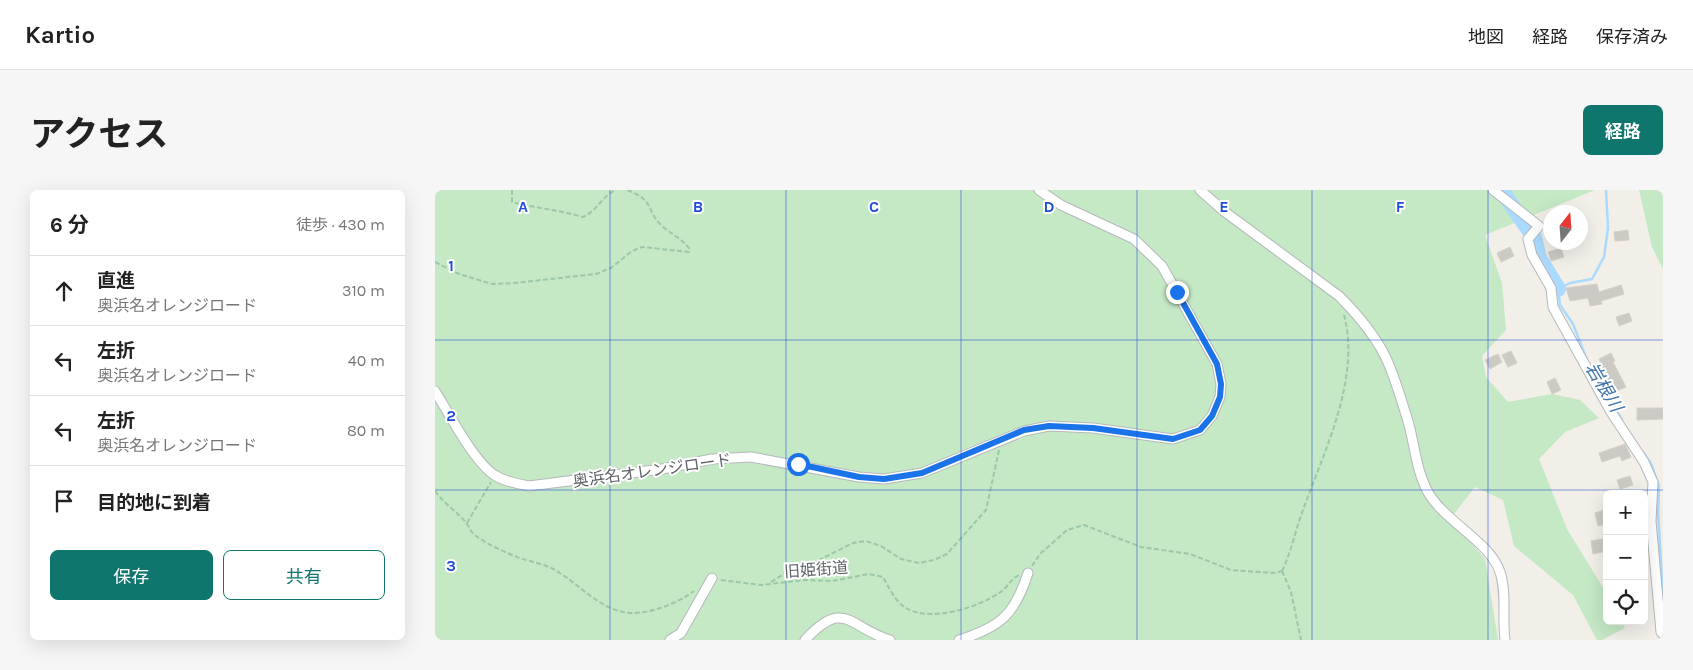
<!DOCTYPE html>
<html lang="ja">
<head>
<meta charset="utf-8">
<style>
	body { margin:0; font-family:Karla,"Noto Sans JP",sans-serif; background:#f6f6f6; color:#222 }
	.controls { position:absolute; right:15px; bottom:15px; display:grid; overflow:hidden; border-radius:8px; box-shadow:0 5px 20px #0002 }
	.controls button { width:45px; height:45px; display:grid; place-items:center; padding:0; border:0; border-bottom:1px solid #e0e0e0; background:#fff; color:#222; font:25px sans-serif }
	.compass { position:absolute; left:1108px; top:15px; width:45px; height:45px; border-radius:50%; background:#fff; box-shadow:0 5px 20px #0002; rotate:17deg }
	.stop { position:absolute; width:15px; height:15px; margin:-11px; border:4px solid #1a73e8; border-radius:50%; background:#fff }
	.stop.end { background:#1a73e8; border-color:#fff; box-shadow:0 1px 5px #0008 }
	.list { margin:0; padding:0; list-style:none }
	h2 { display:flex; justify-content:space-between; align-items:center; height:65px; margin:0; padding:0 20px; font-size:21px }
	h2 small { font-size:16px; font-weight:400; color:#767676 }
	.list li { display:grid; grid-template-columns:32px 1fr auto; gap:15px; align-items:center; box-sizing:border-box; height:70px; padding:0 20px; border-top:1px solid #e0e0e0 }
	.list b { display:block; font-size:19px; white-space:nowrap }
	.list p { margin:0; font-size:16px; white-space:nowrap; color:#767676 }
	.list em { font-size:16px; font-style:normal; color:#767676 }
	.actions { display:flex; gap:10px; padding:15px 20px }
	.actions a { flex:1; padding:11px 0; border:1px solid #0f766e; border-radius:8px; text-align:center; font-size:18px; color:#0f766e }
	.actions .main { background:#0f766e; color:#fff }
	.icon { flex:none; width:28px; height:28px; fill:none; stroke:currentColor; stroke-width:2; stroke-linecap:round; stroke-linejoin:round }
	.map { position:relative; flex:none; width:1228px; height:450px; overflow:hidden; border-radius:8px }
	header { display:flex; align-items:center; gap:30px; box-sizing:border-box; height:70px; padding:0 25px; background:#fff; border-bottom:1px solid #e0e0e0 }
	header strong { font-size:24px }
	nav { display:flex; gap:28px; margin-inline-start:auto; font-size:18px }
	.intro { display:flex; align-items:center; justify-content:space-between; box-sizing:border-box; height:120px; padding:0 30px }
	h1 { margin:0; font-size:35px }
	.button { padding:12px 22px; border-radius:8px; background:#0f766e; color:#fff; font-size:18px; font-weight:700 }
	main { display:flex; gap:30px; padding:0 30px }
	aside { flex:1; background:#fff; border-radius:8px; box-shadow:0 5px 20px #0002 }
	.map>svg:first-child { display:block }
	.green { fill:#c5e8c5 }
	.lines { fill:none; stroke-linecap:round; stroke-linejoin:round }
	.stream { stroke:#aadaff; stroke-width:2.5 }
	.river { stroke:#aadaff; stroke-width:16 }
	.building { fill:#cccac5; stroke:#d6d1c6 }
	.minor-casing { stroke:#b5b8bc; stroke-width:11 }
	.path { stroke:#9cc7a9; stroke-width:2; stroke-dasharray:5 2.5; stroke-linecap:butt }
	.minor { stroke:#fff; stroke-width:9 }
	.route { stroke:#1a73e8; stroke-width:6 }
	.grid { fill:none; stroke:#1d4ed8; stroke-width:1; stroke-opacity:0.55 }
	.labels { text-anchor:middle; stroke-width:4; stroke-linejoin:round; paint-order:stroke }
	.street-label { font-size:16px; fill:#5f6368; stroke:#fff }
	.water-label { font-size:18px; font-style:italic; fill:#4174aa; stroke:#fff }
	.grid-label { font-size:16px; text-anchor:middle; font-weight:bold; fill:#1d4ed8; stroke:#fff; stroke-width:4; stroke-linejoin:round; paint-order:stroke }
</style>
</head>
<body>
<header>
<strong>Kartio</strong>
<nav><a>地図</a><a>経路</a><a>保存済み</a></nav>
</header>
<div class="intro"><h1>アクセス</h1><a class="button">経路</a></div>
<main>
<aside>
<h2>6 分<small>徒歩 · 430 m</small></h2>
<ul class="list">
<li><svg class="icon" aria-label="ahead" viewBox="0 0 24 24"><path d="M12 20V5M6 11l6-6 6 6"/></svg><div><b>直進</b><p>奥浜名オレンジロード</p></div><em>310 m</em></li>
<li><svg class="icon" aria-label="left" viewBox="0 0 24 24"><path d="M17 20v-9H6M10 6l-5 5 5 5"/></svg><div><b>左折</b><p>奥浜名オレンジロード</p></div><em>40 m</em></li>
<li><svg class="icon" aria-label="left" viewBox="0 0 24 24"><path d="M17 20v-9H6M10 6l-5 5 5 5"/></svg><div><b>左折</b><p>奥浜名オレンジロード</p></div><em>80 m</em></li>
<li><svg class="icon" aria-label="arrive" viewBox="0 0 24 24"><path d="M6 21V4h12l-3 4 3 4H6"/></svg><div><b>目的地に到着</b></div></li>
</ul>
<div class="actions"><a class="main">保存</a><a>共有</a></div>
</aside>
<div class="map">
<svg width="1228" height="450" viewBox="0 0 1228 450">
	<rect width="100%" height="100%" fill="#f1efe8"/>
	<path class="green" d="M 0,0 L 1160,0 L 1050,45 L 1067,93 L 1071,140 L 1047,166 L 1051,187 L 1073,212 L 1117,204 L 1145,210 L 1164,228 L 1130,242 L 1104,269 L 1132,339 L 1172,404 L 1172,431 L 1187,431 L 1190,438 L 1167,450 L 1162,450 L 1138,405 L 1079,356 L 1068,310 L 1040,297 L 1015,329 L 1050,369 L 1063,450 L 0,450 Z
		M 1204,0 L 1228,0 L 1228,79 L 1217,57 Z"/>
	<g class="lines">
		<path class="stream" d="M 1152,170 L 1138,134 L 1125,115 L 1123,99 L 1135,93 L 1157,89 L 1169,67 L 1173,38 L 1171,0
			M 1166,194 L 1187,230
			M 1208,262 L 1216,274 L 1224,296 L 1223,323 L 1228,407"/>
		<path class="river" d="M 1066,0 L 1099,47 L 1104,68 L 1123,99"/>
	</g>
	<path class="building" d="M 1193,40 L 1194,50 L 1180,51 L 1179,42 Z
		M 1075,57 L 1079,66 L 1066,72 L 1062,63 Z
		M 1126,58 L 1129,67 L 1116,71 L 1113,62 Z
		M 1162,94 L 1164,102 L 1186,95 L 1189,104 L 1166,111 L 1167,114 L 1155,116 L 1153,108 L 1135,111 L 1131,98 Z
		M 1194,123 L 1197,131 L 1184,136 L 1181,127 Z
		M 1076,161 L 1082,173 L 1073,177 L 1067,165 Z
		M 1176,163 L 1180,171 L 1178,172 L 1191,197 L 1179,202 L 1164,169 Z
		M 1063,164 L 1067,172 L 1055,179 L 1050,170 Z
		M 1120,188 L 1126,200 L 1117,204 L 1112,192 Z
		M 1202,218 L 1228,218 L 1228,229 L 1202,230 Z
		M 1190,254 L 1196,267 L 1187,271 L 1185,266 L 1167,272 L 1164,263 Z
		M 1195,286 L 1198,295 L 1185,299 L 1182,290 Z
		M 1169,320 L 1172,334 L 1163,336 L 1160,323 Z
		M 1172,348 L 1172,361 L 1158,364 L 1156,351 Z"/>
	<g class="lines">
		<defs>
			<path id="minor" d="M 765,0 L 790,22 L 904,106 C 921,123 939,144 950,166 C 960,186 966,210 973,231 C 980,256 981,281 994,304 C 1012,333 1055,352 1065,382 C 1072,403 1067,428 1070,450
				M 1058,0 L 1104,36 L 1093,49 L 1097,65 L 1116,98 L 1118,117 L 1176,222 L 1209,272 L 1218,292 L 1216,331 L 1226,442 L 1228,444
				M 0,201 C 13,222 40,274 61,286 C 71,292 83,294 94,296 L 227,279 L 277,269 L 316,267 L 424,287 L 449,289 L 487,283 L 589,241 L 614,236 L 658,238 L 738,249 L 765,240 L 777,226 L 785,207 L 786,194 L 782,174 L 727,76 L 699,49 L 626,15 L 604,0
				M 235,450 L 246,443 L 277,388
				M 370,450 C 410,407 414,438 455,450
				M 524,450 C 566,437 580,424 593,383"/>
		</defs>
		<use href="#minor" class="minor-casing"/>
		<path class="path" d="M 77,0 L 77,12 C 100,18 124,20 148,27 C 162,21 167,6 181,0
			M 0,72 L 24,84 L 57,94 L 79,93 L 161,84 L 176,78 L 197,61 L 207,57 L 254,62 L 254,58 C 246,48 236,44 227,36 C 210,20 221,11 192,0
			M 0,301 C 9,314 24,323 32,334 C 35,338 36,343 41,346 C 52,354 69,362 82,367 C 96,372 112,374 125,383 C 147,397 169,423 198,423 C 217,423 243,413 259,401
			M 32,333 L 56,292
			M 597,376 L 605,364 L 632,340 L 649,335 L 706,357 L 755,364 L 796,380 L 841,383 L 847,381
			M 847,381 C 855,366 861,338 868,320 C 889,261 926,189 909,125
			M 847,381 L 856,402 L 866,450
			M 286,390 L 326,395 L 370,390 L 397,391 L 434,384 L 448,387 C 454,397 460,412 471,418 C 496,433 545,417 567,401 C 573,396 576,389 584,385
			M 336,392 L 358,378 L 382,371 L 418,353 L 431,351 L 446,356 L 466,369 L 484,373 L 499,370 L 512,364 L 551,320 L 564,260"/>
		<use href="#minor" class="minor"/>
	</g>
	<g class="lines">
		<path class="route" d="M 363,274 L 424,287 L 449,289 L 487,283 L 589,240 L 614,236 L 658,238 L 738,249 L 765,240 L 777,226 L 785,207 L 786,194 L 782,174 L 742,102"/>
	</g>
	<path class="grid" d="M 175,0 L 175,450M 351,0 L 351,450M 526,0 L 526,450M 702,0 L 702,450M 877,0 L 877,450M 1053,0 L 1053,450M 0,150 L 1228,150M 0,300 L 1228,300"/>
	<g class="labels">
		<g class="street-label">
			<text transform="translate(217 280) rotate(-8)" y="6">奥浜名オレンジロード</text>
			<text transform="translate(381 379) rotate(-4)" y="6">旧姫街道</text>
		</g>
		<g class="water-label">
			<text transform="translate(1169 197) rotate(59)" y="6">岩根川</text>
		</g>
	</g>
	<g class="grid-label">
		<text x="88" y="22">A</text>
		<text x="263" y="22">B</text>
		<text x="439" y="22">C</text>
		<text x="614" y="22">D</text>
		<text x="789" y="22">E</text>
		<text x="965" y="22">F</text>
		<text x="16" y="81">1</text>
		<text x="16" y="231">2</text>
		<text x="16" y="381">3</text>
	</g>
</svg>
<div class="controls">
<button>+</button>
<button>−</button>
<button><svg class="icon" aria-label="locate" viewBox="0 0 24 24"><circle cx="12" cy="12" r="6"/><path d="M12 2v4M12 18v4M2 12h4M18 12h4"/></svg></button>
</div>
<svg class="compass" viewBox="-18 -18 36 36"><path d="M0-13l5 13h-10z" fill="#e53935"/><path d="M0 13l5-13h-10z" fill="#767676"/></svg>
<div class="stop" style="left:363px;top:274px"></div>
<div class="stop end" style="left:742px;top:102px"></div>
</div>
</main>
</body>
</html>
